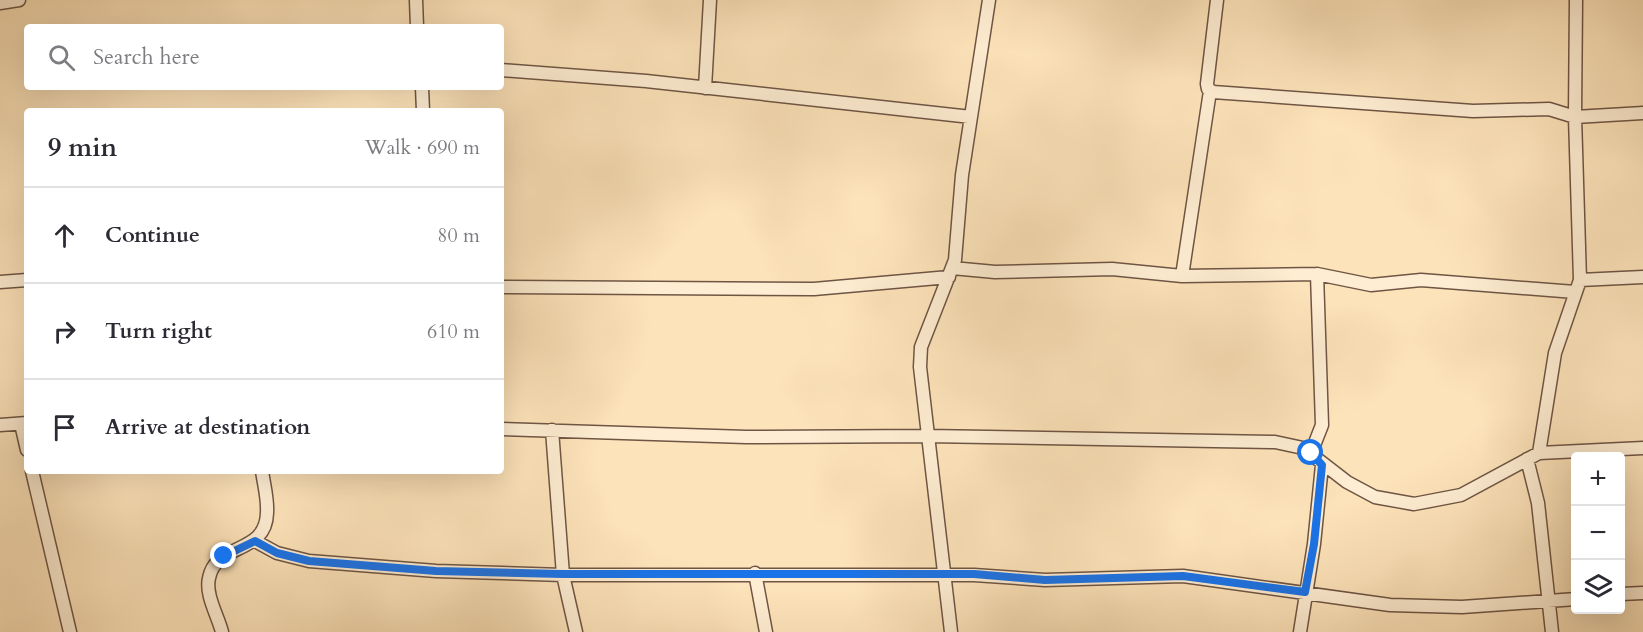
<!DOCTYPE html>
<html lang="en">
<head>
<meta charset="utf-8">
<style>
	body { margin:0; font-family:Cardo,serif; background:#f2f2f3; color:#2b2b33 }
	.controls { position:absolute; right:18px; bottom:18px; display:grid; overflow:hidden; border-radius:6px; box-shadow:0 6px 24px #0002 }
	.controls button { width:54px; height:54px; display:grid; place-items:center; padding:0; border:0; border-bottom:2px solid #e1e1e2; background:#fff; color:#2b2b33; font:30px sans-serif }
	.stop { position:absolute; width:18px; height:18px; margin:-14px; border:4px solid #1a73e8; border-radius:50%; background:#fff }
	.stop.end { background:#1a73e8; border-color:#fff; box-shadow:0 2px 6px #0008 }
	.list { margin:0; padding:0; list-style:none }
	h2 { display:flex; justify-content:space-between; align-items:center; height:78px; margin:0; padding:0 24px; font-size:26px }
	h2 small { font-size:20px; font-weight:400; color:#7c7c81 }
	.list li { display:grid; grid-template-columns:39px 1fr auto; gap:18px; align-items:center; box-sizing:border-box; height:96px; padding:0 24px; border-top:2px solid #e1e1e2 }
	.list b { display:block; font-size:22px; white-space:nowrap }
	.list em { font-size:20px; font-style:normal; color:#7c7c81 }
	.icon { flex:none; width:33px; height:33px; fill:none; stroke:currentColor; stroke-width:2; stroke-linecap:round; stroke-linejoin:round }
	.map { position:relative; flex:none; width:1643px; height:632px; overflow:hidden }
	.search { position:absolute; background:#fff; box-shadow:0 6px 24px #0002; left:24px; top:24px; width:480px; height:66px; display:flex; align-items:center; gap:15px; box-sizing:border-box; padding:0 21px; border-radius:6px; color:#7c7c81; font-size:22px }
	.panel { position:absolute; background:#fff; box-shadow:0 6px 24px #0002; left:24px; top:108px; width:480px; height:366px; border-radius:6px }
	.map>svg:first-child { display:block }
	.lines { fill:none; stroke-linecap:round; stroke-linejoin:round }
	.street-casing { stroke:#6e5544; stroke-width:15 }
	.street { stroke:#feedd2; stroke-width:12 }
	.route { stroke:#1a73e8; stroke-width:8 }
</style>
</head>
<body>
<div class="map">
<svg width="1643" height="632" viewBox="0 0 1643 632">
	<rect width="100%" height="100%" fill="#fde3ba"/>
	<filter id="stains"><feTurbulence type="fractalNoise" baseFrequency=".00333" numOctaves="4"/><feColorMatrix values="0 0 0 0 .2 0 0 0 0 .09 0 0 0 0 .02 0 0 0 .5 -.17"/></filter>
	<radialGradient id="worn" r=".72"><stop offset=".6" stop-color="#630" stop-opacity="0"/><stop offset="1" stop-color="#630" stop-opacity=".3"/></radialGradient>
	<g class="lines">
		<defs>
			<path id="street" d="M 416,0 L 417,27
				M 1217,0 L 1207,84 L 1208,89 L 1213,92 L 1473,111 L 1549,109 L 1575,117 L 1643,113
				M 0,3 L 19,0
				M 501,70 L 646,81 L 971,117
				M 422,87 L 423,111
				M 705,88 L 710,0
				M 952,268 L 995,272 L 1112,269 L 1182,276 L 1317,274
				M 1182,276 L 1210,91
				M 1580,280 L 1643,277
				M 0,282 L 27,280
				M 501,287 L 814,289 L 949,277
				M 21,424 L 27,450
				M 0,425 L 27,423
				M 501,429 L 746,437 L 927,436 L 1275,442 L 1303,448 L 1347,482 L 1375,497 L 1414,504 L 1461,495 L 1539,453 L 1643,448
				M 552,430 L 563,575 L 576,632
				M 1311,453 L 1322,425 L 1317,274 L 1371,285 L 1421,280 L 1575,292
				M 1539,453 L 1555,353 L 1580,280 L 1575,117 L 1576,0
				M 1527,459 L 1538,503 L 1552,632
				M 32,471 L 70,632
				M 255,541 L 277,553 L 309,561 L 436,571 L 563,575 L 974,575 L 1045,580 L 1183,576 L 1390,605 L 1462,607 L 1576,599
				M 755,573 L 766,632
				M 1620,594 L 1643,593
				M 222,632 C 218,616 205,595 209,578 C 216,542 266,555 267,513 C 268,499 264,485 262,471
				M 951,632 L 920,367 L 921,347 L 955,260 L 962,175 L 989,0
				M 1300,632 L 1314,544 L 1322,465"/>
		</defs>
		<use href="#street" class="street-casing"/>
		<use href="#street" class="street"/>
	</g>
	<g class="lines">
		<path class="route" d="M 224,556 L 255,541 L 277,553 L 309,561 L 436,571 L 563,574 L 974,574 L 1045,580 L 1183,576 L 1305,592 L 1314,544 L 1322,465 L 1311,453"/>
	</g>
	<rect width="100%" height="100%" filter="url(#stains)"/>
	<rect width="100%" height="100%" fill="url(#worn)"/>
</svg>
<div class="controls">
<button>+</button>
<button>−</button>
<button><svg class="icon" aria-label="layers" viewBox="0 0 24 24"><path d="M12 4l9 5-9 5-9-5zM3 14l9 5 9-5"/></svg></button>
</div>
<div class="stop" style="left:1311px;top:453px"></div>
<div class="stop end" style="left:224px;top:556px"></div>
<div class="search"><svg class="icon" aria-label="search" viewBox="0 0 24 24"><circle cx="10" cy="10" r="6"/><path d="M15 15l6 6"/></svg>Search here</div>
<section class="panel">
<h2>9 min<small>Walk · 690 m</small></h2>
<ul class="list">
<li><svg class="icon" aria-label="ahead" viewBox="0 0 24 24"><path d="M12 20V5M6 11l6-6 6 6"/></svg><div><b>Continue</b></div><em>80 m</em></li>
<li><svg class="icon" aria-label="right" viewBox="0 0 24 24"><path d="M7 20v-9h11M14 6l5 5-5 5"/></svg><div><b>Turn right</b></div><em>610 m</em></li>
<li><svg class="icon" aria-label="arrive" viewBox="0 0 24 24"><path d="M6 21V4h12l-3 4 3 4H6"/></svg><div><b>Arrive at destination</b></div></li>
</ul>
</section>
</div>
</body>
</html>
